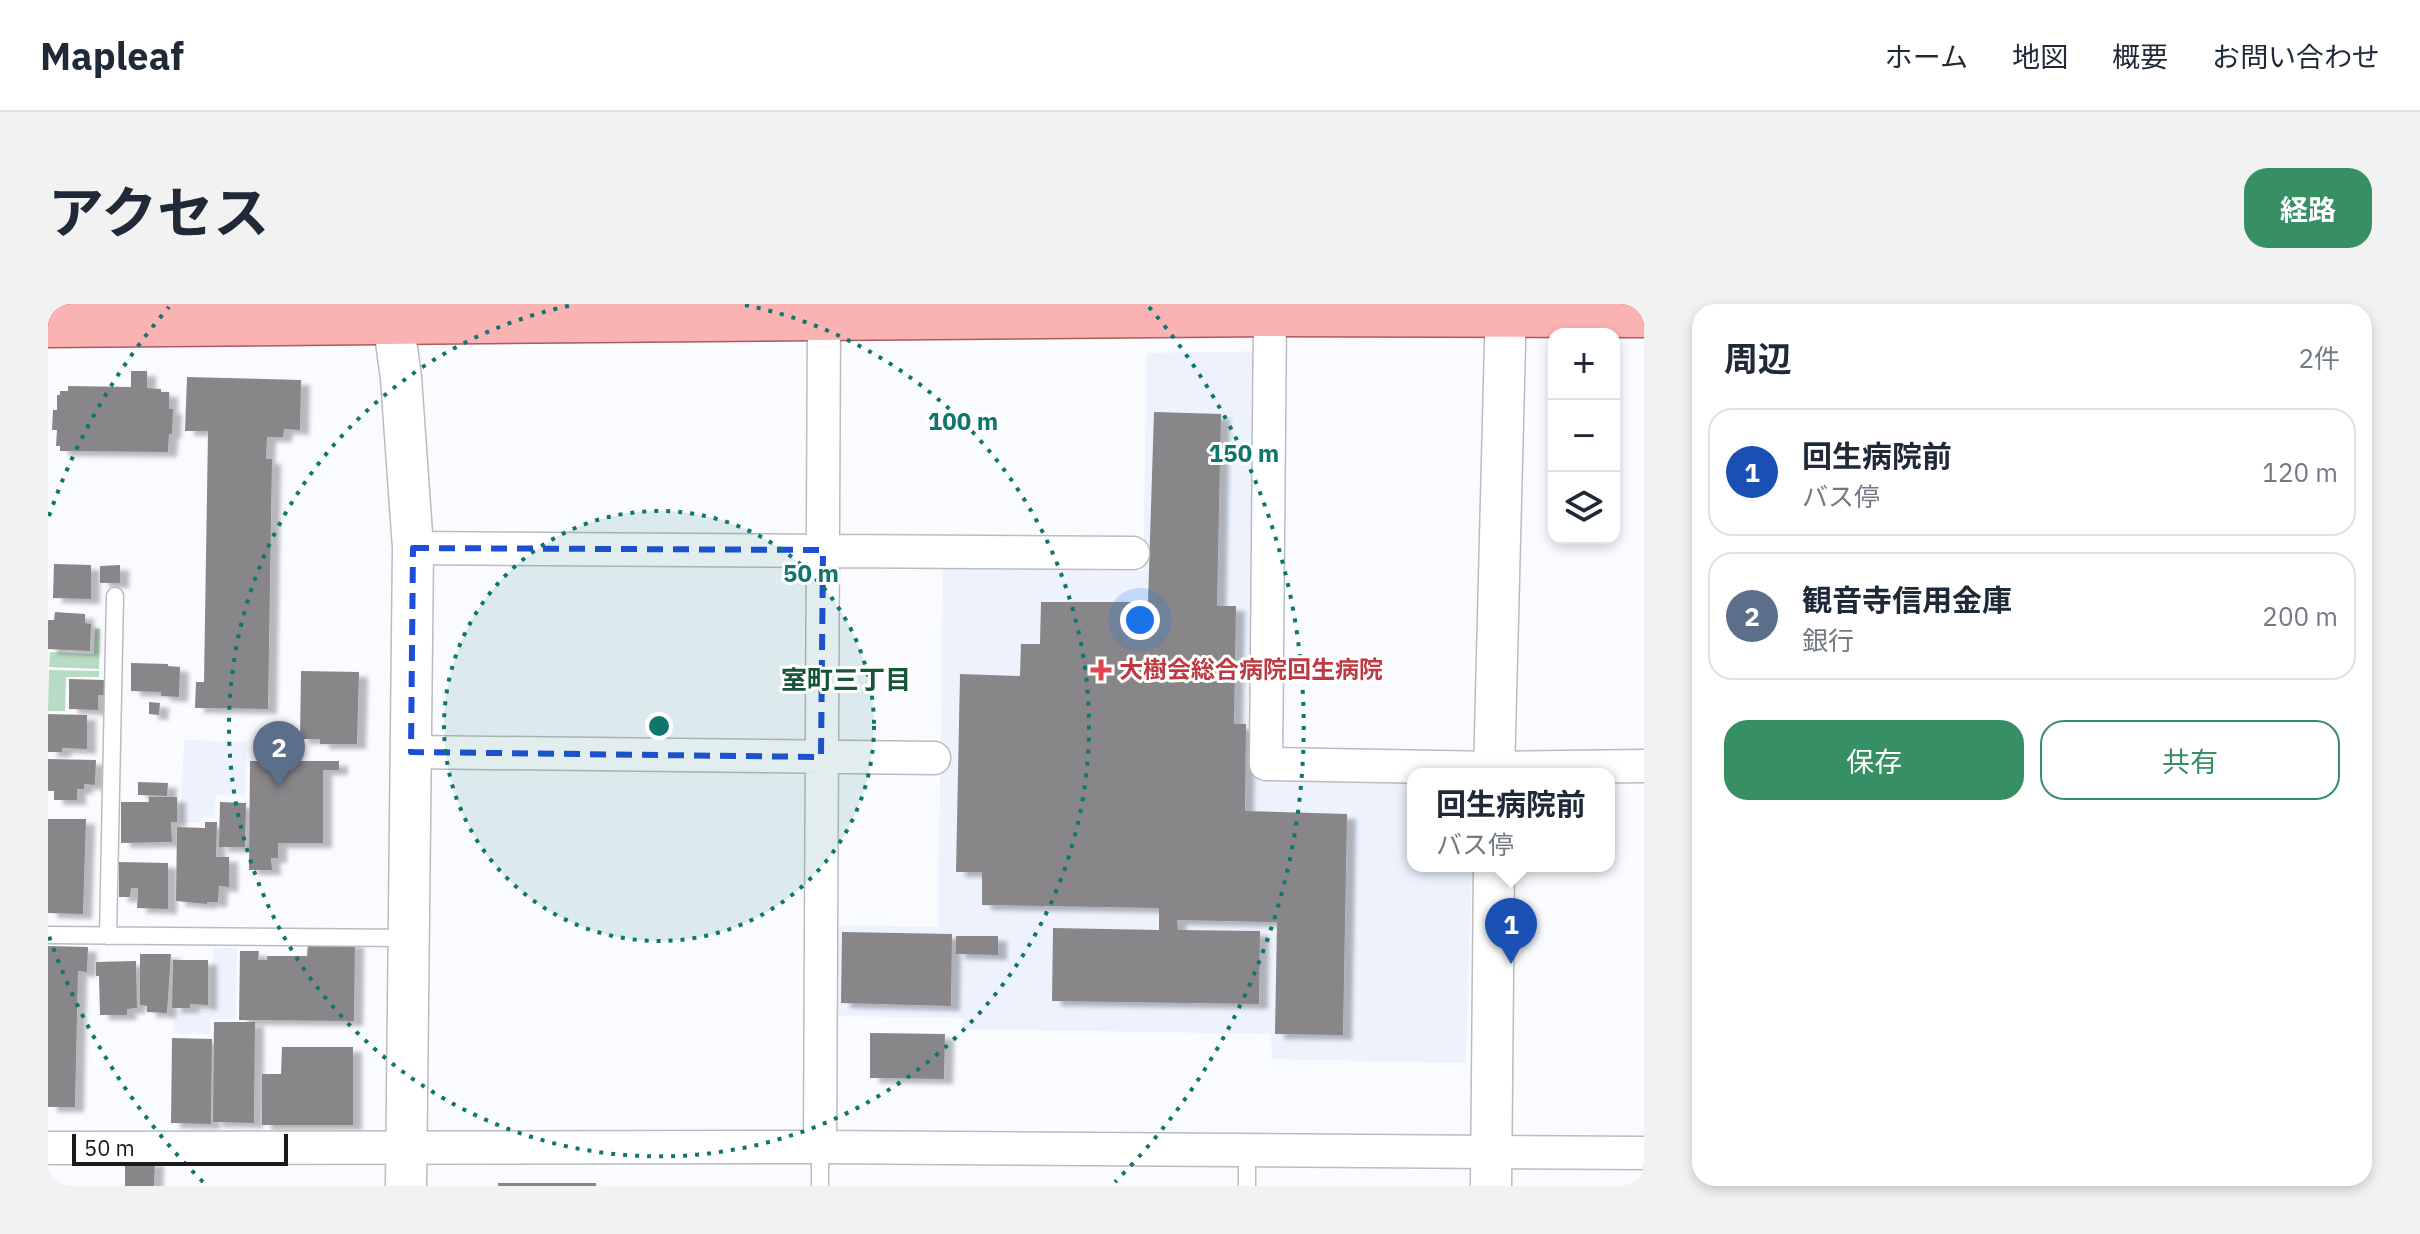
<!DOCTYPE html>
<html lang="ja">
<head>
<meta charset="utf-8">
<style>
	body { margin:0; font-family:"IBM Plex Sans","Noto Sans JP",sans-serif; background:#f2f2f3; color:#1f2937 }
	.controls { position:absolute; right:24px; top:24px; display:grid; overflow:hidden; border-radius:16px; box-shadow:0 4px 12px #0003 }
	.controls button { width:72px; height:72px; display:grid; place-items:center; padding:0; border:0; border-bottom:2px solid #e0e1e3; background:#fff; color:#1f2937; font:40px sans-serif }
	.scale { position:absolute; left:24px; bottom:20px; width:216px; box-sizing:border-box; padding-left:8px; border:4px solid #191a1b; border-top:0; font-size:22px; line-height:28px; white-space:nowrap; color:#191a1b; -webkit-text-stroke:6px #fff; paint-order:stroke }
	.you { position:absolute; left:1092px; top:316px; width:28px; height:28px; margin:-20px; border:6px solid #fff; border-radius:50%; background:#1a73e8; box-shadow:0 0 0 12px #1a73e833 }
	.badge { display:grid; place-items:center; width:52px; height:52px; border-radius:50%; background:#378f64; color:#fff; font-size:26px; font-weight:700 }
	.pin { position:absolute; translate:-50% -66px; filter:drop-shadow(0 2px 4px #0008) }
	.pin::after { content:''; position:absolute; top:42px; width:28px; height:24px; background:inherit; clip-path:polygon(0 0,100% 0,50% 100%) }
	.popup { position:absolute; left:1359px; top:464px; width:208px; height:104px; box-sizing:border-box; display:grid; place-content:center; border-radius:16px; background:#fff; filter:drop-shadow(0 2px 6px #0005); font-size:26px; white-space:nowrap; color:#747a83 }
	.popup b { font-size:30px; color:#1f2937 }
	.popup::after { content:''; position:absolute; left:50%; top:100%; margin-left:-16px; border:16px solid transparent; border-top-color:#fff }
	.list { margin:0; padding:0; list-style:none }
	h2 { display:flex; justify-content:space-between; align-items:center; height:104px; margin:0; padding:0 32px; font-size:34px }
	h2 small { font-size:26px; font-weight:400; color:#747a83 }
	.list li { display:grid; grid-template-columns:52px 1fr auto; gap:24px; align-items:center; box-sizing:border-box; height:128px; margin:0 16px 16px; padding:0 16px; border:2px solid #e0e1e3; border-radius:24px }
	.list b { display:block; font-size:30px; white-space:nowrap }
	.list p { margin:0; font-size:26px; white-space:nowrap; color:#747a83 }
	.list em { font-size:26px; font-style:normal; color:#747a83 }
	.actions { display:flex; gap:16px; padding:24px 32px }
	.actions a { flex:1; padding:18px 0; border:2px solid #378f64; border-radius:24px; text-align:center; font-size:28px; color:#378f64 }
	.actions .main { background:#378f64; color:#fff }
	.icon { flex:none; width:44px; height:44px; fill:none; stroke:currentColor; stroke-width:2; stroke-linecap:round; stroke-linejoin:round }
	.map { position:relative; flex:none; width:1596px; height:882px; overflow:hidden; border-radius:24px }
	header { display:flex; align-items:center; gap:48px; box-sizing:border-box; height:112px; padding:0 40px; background:#fff; border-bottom:2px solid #e0e1e3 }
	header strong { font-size:38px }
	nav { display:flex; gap:44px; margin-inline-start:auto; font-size:28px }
	.intro { display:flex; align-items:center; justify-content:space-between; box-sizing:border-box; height:192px; padding:0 48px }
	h1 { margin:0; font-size:56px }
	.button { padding:20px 36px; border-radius:24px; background:#378f64; color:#fff; font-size:28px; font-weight:700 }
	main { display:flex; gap:48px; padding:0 48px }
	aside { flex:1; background:#fff; border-radius:24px; box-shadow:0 4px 12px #0003 }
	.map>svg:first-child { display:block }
	.built { fill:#edf2fd }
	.green { fill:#b8dbc3 }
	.building { fill:#888689; filter:url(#shadow) }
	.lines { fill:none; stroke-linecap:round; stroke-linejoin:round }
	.service-casing { stroke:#babcc0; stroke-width:19 }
	.minor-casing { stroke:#babcc0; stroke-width:35 }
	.tertiary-casing { stroke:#babcc0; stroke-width:43 }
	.primary-casing { stroke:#a95c5b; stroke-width:47 }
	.service { stroke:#fff; stroke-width:16 }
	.minor { stroke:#fff; stroke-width:32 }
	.tertiary { stroke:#fff; stroke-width:40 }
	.primary { stroke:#fab2b2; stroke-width:44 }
	.marked { fill:none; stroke:#1d4ed8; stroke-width:6; stroke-dasharray:16 10; stroke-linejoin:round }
	.ring { fill:none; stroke:#0f766e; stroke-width:4; stroke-dasharray:4 8 }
	.health-dot { fill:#e0444e; stroke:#fff; stroke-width:3 }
	.labels { text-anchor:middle; stroke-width:6; stroke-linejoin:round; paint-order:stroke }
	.health-label { font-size:24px; font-weight:bold; fill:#be3a42; stroke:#fff; text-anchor:start }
	.neighbourhood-label { font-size:26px; font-weight:bold; fill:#175538; stroke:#fff }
	.centre { fill:#0f766e; stroke:#fff; stroke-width:4 }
	.ring-label { font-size:24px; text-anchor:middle; font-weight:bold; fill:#0f766e; stroke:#fff; stroke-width:6; stroke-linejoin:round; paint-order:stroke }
</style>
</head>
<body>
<header>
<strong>Mapleaf</strong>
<nav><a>ホーム</a><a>地図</a><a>概要</a><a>お問い合わせ</a></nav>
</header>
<div class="intro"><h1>アクセス</h1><a class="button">経路</a></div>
<main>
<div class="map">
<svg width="1596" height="882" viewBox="0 0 1596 882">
	<defs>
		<filter id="shadow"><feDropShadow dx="9" dy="5" stdDeviation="2" flood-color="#0004"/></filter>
	</defs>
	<rect width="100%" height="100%" fill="#fafbff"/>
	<path class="built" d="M 1215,47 L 1212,465 L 1365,470 L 1365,562 L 1424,562 L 1418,759 L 1224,755 L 1223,730 L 915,725 L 916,714 L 783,712 L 784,621 L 890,623 L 895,265 L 1095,267 L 1099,49 Z
		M 136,436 L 199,438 L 197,492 L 168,491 L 166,514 L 154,513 L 153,519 L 132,518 Z
		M 165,644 L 189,644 L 188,715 L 163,715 L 162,730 L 125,729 L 126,706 L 164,707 Z"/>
	<path class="green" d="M 47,324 L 52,325 L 51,365 L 1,363 L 2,348 L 46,350 Z
		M 1,366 L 51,367 L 51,373 L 18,373 L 17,407 L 0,407 Z"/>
	<path class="building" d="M 83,67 L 99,67 L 99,84 L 113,85 L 113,88 L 121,88 L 121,105 L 125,105 L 124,130 L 121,130 L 120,148 L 12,147 L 12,142 L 8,142 L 9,126 L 4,126 L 5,106 L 9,106 L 9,91 L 12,91 L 12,87 L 20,87 L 20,82 L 83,83 Z
		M 139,73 L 253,76 L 252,126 L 236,125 L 235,133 L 219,133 L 218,155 L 224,155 L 220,405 L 147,404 L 148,378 L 156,378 L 160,127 L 137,127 Z
		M 1106,108 L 1173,110 L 1169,302 L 1188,302 L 1186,420 L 1198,420 L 1197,507 L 1299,510 L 1295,731 L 1227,730 L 1229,618 L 1129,616 L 1130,626 L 1212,627 L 1211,700 L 1004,697 L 1005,624 L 1111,626 L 1111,604 L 934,601 L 934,568 L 908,568 L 912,370 L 972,372 L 973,340 L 992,340 L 993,298 L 1100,298 Z
		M 6,260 L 43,261 L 43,295 L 5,294 Z
		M 72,261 L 72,279 L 52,279 L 52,262 Z
		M 7,308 L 37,310 L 37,319 L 43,320 L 42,347 L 0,345 L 0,316 L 6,316 Z
		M 83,359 L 120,360 L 120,362 L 132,363 L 131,393 L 113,392 L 113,388 L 83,387 Z
		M 253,367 L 311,368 L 309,440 L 272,440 L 272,435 L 252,435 Z
		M 21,375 L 56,376 L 56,391 L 50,391 L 50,406 L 21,405 Z
		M 101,398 L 112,399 L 111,411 L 101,410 Z
		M 0,410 L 39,411 L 39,445 L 14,444 L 14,448 L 0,448 Z
		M 0,455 L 48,456 L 47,481 L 36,480 L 36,485 L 29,485 L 29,496 L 6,496 L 6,487 L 0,487 Z
		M 202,457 L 291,457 L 291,466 L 275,466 L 275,539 L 230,539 L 230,554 L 223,554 L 224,566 L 201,566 Z
		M 90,478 L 120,479 L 119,492 L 90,491 Z
		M 101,493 L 129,493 L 129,518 L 123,518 L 124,538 L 73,539 L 73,498 L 101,498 Z
		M 172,498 L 198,499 L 197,543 L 171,543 Z
		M 0,515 L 38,515 L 35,610 L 0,609 Z
		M 157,518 L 169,518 L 168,553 L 181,553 L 181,583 L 171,582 L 170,598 L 159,598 L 159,600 L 128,597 L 129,523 L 157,524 Z
		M 71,558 L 120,559 L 120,605 L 89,604 L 90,584 L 83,584 L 82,593 L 71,593 Z
		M 794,628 L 904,630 L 903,702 L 793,699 Z
		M 908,632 L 950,632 L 950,651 L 908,650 Z
		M 260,638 L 307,638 L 306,717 L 191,716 L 192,647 L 211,647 L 210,656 L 219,656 L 219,652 L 259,652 Z
		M 0,642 L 40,643 L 39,668 L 30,667 L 27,803 L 0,803 Z
		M 92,650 L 123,650 L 119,709 L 99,708 L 99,702 L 92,701 Z
		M 125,656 L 160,656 L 160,701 L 142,700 L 142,704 L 124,704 Z
		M 88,657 L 89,704 L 79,705 L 79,711 L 52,711 L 51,672 L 48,672 L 48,658 Z
		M 166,718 L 207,718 L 206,819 L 165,818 Z
		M 822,729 L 897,730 L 896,775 L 822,774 Z
		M 124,734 L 164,735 L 163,820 L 123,819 Z
		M 234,743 L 305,743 L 305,821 L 214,821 L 214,770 L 233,770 Z
		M 77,857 L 107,857 L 106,882 L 77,882 Z
		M 450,879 L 548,879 L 548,882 L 450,882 Z"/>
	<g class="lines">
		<defs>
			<path id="service" d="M 0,631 L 359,634
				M 60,632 L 67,292
				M 772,882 L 772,843
				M 1199,882 L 1199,846"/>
			<path id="minor" d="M 1222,10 L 1218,460 L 1446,464 L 1596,462
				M 365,244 L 1085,249
				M 363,448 L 886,454
				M 772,843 L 776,14
				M 0,844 L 772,843 L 1596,849"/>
			<path id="tertiary" d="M 343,0 L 353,74 L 365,244 L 358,882
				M 1446,470 L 1458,0
				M 1443,882 L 1446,562"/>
			<path id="primary" d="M 0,21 L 1222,10 L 1596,11"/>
		</defs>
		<use href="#service" class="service-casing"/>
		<use href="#minor" class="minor-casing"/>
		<use href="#tertiary" class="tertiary-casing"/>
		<use href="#primary" class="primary-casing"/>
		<use href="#service" class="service"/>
		<use href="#minor" class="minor"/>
		<use href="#tertiary" class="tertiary"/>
		<use href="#primary" class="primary"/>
	</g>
	<path class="marked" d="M 365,244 L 775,246 L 773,453 L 363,448 Z"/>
	<circle cx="611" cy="422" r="215" fill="#0f766e" fill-opacity=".12"/>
	<g class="ring">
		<circle cx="611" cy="422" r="215"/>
		<path d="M697 1A430 430 0 1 1 525 1"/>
		<path d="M155 878A645 645 0 0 1 1 632M1 212A645 645 0 0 1 121 3M1101 3A645 645 0 0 1 1067 878"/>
	</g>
	<path class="health-dot" d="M1049 354h8v8h8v8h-8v8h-8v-8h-8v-8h8z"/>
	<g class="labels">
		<g class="health-label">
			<text x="1071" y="374">大樹会総合病院回生病院</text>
		</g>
		<g class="neighbourhood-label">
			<text x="798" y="385">室町三丁目</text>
		</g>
	</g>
	<circle cx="611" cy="422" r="12" class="centre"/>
	<g class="ring-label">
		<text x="915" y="126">100 m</text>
		<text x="1196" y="158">150 m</text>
		<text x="763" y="278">50 m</text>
	</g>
</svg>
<div class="controls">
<button>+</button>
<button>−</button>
<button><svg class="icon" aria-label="layers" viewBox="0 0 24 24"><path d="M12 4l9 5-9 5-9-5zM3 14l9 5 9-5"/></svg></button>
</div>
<div class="scale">50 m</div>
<div class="you"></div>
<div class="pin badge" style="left:1463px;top:660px;background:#1a4fb4">1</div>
<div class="popup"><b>回生病院前</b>バス停</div>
<div class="pin badge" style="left:231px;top:483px;background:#5c6f8a">2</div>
</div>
<aside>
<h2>周辺<small>2件</small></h2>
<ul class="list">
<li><span class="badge" style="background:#1a4fb4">1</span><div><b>回生病院前</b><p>バス停</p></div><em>120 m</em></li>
<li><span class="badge" style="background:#5c6f8a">2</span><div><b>観音寺信用金庫</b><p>銀行</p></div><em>200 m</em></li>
</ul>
<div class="actions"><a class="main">保存</a><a>共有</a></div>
</aside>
</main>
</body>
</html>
